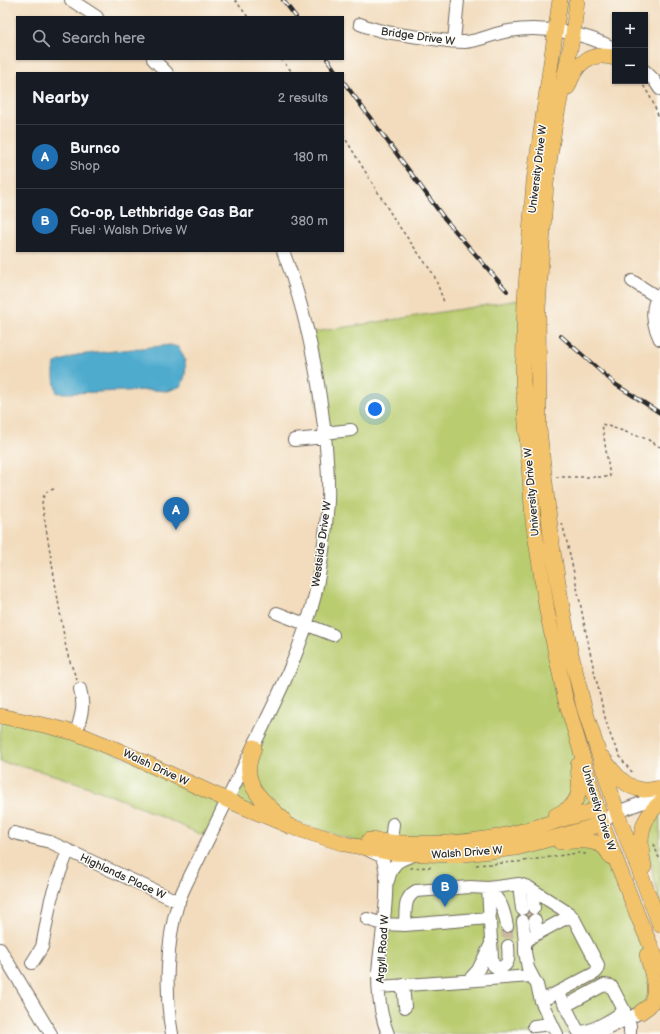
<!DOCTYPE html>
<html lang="en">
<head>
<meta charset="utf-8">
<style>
	body { margin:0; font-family:"Balsamiq Sans",sans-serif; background:#242831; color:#f1f3f6 }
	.controls { position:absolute; right:12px; top:12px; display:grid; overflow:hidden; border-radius:0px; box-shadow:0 1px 3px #0004 }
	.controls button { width:36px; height:36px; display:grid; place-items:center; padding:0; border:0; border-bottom:1px solid #363941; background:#171b24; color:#f1f3f6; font:20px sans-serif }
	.you { position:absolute; left:375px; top:409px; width:14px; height:14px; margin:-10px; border:3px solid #fff; border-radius:50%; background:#1a73e8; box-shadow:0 0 0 6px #1a73e833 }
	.badge { display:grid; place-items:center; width:26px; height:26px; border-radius:50%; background:#1f6fb2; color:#fff; font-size:13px; font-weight:700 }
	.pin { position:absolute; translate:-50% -33px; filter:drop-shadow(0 1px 2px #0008) }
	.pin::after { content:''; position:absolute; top:21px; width:14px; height:12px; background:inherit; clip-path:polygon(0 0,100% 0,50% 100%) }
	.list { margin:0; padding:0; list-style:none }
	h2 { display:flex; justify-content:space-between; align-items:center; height:52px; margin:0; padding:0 16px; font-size:17px }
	h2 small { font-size:13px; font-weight:400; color:#9ea1a6 }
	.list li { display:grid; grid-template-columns:26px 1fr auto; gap:12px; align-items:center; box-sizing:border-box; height:64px; padding:0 16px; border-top:1px solid #363941 }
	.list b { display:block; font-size:15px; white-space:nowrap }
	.list p { margin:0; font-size:13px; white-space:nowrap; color:#9ea1a6 }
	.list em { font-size:13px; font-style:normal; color:#9ea1a6 }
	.icon { flex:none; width:22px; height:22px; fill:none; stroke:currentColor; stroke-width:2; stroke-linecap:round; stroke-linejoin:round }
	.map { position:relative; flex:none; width:660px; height:1034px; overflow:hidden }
	.search { position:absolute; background:#171b24; box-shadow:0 1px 3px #0004; left:16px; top:16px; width:328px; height:44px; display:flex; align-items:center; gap:10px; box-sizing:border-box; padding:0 14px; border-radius:0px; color:#9ea1a6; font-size:15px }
	.panel { position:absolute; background:#171b24; box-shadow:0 1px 3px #0004; left:16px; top:72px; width:328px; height:180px; border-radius:0px }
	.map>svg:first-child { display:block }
	.green { fill:#b9cc6f; stroke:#727c4d }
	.water { fill:#50abce; stroke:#3e6b7c }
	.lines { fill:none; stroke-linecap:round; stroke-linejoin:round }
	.minor-tunnel { stroke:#cab9a0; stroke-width:12; stroke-dasharray:12 6; stroke-linecap:butt }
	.minor-casing { stroke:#71695e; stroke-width:14 }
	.major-casing { stroke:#71695e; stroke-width:16 }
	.path { stroke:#71695e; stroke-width:1.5; stroke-dasharray:3 3; stroke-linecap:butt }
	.minor { stroke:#fff; stroke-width:12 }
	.major { stroke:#f2c36a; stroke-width:15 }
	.rail-casing { stroke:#2b2b2b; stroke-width:4 }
	.rail { stroke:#fdfcf7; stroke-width:2.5; stroke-dasharray:8; stroke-linecap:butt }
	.labels { text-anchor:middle; stroke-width:3; stroke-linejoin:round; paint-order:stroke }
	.street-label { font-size:11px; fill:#2b2b2b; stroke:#fdfcf7 }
</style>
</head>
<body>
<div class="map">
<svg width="660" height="1034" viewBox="0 0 660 1034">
	<rect width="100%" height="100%" fill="#fdfcf7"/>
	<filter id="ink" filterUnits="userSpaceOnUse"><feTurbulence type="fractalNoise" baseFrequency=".025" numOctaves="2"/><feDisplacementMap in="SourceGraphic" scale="8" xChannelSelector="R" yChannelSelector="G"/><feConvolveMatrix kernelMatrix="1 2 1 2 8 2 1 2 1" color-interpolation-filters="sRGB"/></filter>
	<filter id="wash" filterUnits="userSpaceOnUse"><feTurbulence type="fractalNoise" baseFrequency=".012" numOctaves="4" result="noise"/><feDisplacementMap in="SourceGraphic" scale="16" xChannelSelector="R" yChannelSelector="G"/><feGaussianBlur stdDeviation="0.9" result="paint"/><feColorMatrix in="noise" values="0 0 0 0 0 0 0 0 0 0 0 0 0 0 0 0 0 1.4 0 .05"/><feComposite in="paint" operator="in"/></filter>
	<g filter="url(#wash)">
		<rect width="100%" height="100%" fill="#f2dcbd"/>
		<path class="green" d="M 525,299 L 533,520 L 598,810 L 566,830 L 599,844 L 639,919 L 652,998 L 602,1034 L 388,1034 L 384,1025 L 383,924 L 390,849 L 371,846 L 227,800 L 209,838 C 141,808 73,775 0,762 L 0,716 L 48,726 L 227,800 L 306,625 L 328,499 L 308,333 Z
			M 660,810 L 660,906 L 649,854 L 647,829 Z"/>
		<path class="water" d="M 170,345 L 178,347 C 187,358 188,373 181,386 L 168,391 L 151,390 L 71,393 L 57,393 C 54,383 53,373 55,363 L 77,355 Z"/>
	</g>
	<g filter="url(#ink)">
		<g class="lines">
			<path class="minor-tunnel" d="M 528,908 L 529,921
				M 507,926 L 508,946"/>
			<defs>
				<path id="minor" d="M 71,0 L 97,17
					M 360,24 C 379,32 399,34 419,37 C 434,39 450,42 465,42 C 480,41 494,33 509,31 C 542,25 586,33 615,49
					M 454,41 L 458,0
					M 153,59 L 167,73
					M 645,71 L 654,80 L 660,89
					M 632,281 L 657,297
					M 660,294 C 649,307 653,325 660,339
					M 324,433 L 351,430
					M 294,440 L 325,437
					M 277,613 L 333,635
					M 76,733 C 81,716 85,707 80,689
					M 602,824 L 611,815 L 617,812 L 660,796
					M 14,833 L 50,842 L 179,902
					M 391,842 L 393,824
					M 370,851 L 381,856 C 394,878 379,946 378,974 C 378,994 380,1015 388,1034
					M 388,881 C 392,864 397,860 414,855
					M 519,884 L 522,909
					M 532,890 L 534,908
					M 367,919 L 383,924 L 405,925 L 489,918
					M 535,920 L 537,933
					M 523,921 L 525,943 L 525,952 L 528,968 L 537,985 L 541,1001 L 557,1034
					M 405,925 C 406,912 403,898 416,891 L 470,887 L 488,888 L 519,884 L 528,887 L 570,914 L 574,919 L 598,965 L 597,971 L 595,973 L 541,1001
					M 507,926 C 503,906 501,902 488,888 L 492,958 L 493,965 L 497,968 C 510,967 509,957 508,946
					M 525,943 L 531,937 L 566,918 L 571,917 L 574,919
					M 0,949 L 51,1034
					M 32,963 L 42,947 L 51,899 L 57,880 L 68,851
					M 469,980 L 478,970 L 490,946
					M 403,985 L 405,1007
					M 379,987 L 532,976
					M 558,992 L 578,1031 L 581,1032 C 592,1031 616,1018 624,1010 L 613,989 L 611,986 L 604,985 L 565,1006
					M 630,1025 L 630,1033
					M 534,1026 L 551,1024
					M 172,1034 C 165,995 166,942 178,903 C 183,888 192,873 199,858 C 217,821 235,784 253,747 C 277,699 302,648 315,595 C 322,564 326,532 328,501 C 329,479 327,457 325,435 C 318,372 306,310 283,251
					M 602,1034 L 607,1029 L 641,1012"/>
				<path id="major" d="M 560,0 L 534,181 L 525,299 L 523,381 L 533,520 L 547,611 L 565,697 L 577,738 L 602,824 L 639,919 L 660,967
					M 577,0 L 573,34 L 554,129 L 546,183 L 538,308 L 539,429 L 552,545 L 561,601 L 570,650 L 584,707 L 619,818 L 660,925
					M 568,87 C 576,63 589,51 615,58
					M 0,716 L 48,726 L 76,733 L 122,752 L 227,800 L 292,827 L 345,844 L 392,853 L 456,855 L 516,848 L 561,836 L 602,824
					M 254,747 C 252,753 250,759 249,765 C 246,789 267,805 283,819
					M 603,758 C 613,772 626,789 644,790 C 649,790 655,789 660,788
					M 555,816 C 560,813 565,811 569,808 C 583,797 579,780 578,765
					M 369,840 C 418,846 467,845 515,833 C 543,826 570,816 598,810
					M 560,842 C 574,841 593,838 604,847 C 607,850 609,854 611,857
					M 644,867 C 639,842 638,821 660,803
					M 641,1012 C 643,1010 647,1008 649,1006 C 660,993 651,970 647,955"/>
			</defs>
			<use href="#minor" class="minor-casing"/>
			<use href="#major" class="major-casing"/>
			<path class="path" d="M 235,0 L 248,17
				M 281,59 L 293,73
				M 640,81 C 649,93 656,107 660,122
				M 343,135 L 396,222 L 434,275 L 444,302
				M 556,477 L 610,477 L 602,424 L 647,439 L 660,447
				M 54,489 C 45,491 43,495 42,504 L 66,648 L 69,659 L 77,680
				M 562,523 C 576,575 584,627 596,679 C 602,703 606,730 618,752 C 621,760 627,766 632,772
				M 654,844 L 658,856 L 660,859
				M 476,865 L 517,862 L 577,853 L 586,854
				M 410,868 L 432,867"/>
			<use href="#minor" class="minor"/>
			<use href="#major" class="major"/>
			<defs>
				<path id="rail" d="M 283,0 L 296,17
					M 327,59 L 337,73
					M 343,81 L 444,218 L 507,291
					M 561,336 L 615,384 L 660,413"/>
			</defs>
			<use href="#rail" class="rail-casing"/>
			<use href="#rail" class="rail"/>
		</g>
	</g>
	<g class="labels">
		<g class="street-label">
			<text transform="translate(418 36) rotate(8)" y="4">Bridge Drive W</text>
			<text transform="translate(537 169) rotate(-83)" y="4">University Drive W</text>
			<text transform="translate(531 492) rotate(-95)" y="4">University Drive W</text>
			<text transform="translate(321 544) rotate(-82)" y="4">Westside Drive W</text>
			<text transform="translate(156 767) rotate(25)" y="4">Walsh Drive W</text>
			<text transform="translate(599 808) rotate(72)" y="4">University Drive W</text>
			<text transform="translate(467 852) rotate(-4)" y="4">Walsh Drive W</text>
			<text transform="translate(123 876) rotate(25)" y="4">Highlands Place W</text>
			<text transform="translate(382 949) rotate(-86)" y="4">Argyll Road W</text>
		</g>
	</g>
</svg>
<div class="controls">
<button>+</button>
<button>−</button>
</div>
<div class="you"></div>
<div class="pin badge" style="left:176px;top:530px">A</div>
<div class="pin badge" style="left:445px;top:907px">B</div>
<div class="search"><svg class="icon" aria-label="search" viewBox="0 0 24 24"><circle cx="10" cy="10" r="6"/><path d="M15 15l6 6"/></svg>Search here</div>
<section class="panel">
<h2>Nearby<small>2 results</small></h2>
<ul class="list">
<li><span class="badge">A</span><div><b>Burnco</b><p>Shop</p></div><em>180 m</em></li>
<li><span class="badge">B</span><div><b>Co-op, Lethbridge Gas Bar</b><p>Fuel · Walsh Drive W</p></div><em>380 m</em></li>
</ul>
</section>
</div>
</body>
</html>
